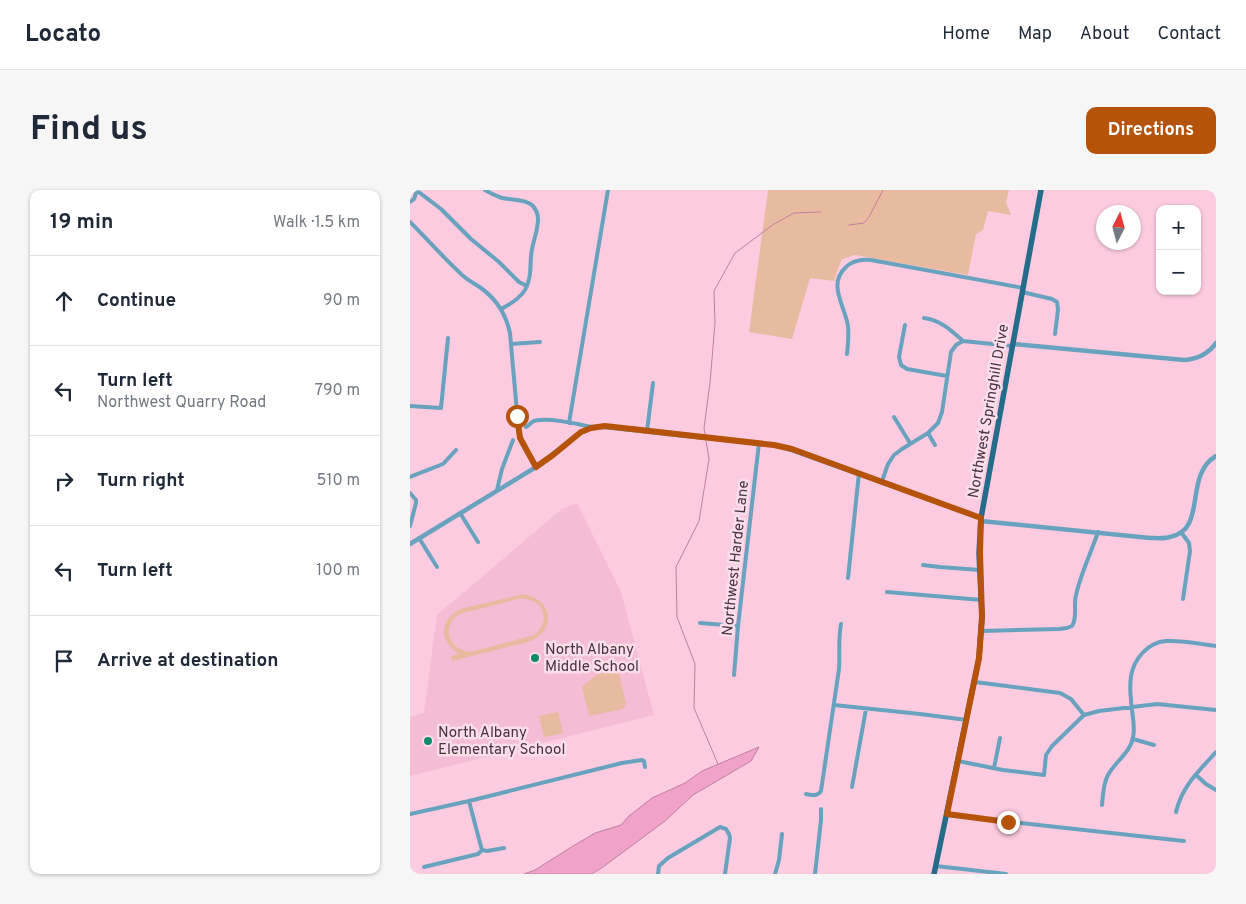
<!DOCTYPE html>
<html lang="en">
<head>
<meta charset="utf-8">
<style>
	body { margin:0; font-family:Overpass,sans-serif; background:#f6f6f7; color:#1f2937 }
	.controls { position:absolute; right:15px; top:15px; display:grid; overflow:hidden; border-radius:10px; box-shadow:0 1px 4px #0004 }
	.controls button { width:45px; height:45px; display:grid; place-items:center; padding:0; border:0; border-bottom:1px solid #e0e1e3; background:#fff; color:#1f2937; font:25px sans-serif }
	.compass { position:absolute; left:686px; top:15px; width:45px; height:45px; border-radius:50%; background:#fff; box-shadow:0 1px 4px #0004; rotate:6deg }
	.stop { position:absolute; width:15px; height:15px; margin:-11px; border:4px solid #b45309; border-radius:50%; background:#fff }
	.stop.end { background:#b45309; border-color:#fff; box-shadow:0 1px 5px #0008 }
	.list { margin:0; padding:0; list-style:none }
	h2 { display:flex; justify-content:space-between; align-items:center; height:65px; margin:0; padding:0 20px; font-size:21px }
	h2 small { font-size:16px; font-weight:400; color:#747a83 }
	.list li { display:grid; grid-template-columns:32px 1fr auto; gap:15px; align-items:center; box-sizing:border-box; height:90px; padding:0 20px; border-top:1px solid #e0e1e3 }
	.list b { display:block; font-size:19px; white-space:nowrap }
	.list p { margin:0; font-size:16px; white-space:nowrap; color:#747a83 }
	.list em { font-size:16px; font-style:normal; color:#747a83 }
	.icon { flex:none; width:28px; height:28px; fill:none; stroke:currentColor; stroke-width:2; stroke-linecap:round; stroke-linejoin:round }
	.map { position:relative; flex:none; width:806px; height:684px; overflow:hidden; border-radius:10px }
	header { display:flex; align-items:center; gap:30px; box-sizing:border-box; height:70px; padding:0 25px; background:#fff; border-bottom:1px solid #e0e1e3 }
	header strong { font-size:24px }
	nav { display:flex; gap:28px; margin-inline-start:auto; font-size:18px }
	.intro { display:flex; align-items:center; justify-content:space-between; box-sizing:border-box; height:120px; padding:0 30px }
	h1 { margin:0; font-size:35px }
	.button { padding:12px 22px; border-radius:10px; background:#b45309; color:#fff; font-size:18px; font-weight:700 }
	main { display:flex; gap:30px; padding:0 30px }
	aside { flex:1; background:#fff; border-radius:10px; box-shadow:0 1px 4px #0004 }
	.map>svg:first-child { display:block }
	.built { fill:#f4bcd5 }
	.green { fill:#e8baa0; fill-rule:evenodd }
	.water { fill:#f1a2c7; stroke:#be819e }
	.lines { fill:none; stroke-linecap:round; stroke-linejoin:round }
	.stream { stroke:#be819e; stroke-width:1 }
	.minor { stroke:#68a2be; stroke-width:4 }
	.tertiary { stroke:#68a2be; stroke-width:4.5 }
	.primary { stroke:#256b8a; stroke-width:5.5 }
	.route { stroke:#b45309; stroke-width:6 }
	.poi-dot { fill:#118a6c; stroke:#fcdeeb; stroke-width:2 }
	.labels { text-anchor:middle; stroke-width:5; stroke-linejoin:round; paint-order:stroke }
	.street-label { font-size:15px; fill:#47343d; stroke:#fcdeeb }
	.poi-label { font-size:15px; fill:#47343d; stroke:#fcdeeb; text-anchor:start }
</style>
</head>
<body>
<header>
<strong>Locato</strong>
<nav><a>Home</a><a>Map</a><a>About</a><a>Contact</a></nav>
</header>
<div class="intro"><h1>Find us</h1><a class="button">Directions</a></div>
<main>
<aside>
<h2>19 min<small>Walk · 1.5 km</small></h2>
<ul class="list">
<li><svg class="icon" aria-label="ahead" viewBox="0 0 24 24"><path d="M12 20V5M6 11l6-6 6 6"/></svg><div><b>Continue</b></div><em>90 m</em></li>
<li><svg class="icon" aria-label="left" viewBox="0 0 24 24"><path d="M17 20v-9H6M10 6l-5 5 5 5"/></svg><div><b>Turn left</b><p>Northwest Quarry Road</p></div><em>790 m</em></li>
<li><svg class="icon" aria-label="right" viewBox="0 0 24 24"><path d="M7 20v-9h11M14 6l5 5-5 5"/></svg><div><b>Turn right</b></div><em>510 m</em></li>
<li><svg class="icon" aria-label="left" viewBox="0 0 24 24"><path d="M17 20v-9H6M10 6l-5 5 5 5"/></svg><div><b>Turn left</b></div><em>100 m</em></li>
<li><svg class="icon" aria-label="arrive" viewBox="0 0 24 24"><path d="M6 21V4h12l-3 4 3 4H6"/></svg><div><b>Arrive at destination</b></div></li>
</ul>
</aside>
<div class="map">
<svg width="806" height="684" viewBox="0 0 806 684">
	<rect width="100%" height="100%" fill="#fccbe0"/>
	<path class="built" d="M 167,313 L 211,402 L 244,525 L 0,586 L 0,527 L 14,523 L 27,425 L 152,319 Z"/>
	<path class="green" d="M 358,0 L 599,0 L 596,12 L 601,25 L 578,21 L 573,40 L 566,44 L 558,85 L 445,65 L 432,69 L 425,87 L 425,91 L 400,88 L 382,149 L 339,142 Z
		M 114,404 C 144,410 147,442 118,452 L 42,471 L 41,466 L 49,464 C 29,452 29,430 50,419 ZM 108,409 C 132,407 143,429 124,445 L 60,462 C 50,460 43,457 40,447 C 37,439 41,430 47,426 C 52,422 60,421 66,420 C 80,416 94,413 108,409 Z
		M 208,479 L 216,514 L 213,519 L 179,526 L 172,497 L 186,485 Z
		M 148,522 L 153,543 L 134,547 L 129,526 Z"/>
	<path class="water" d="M 349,557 L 341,571 L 283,605 L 255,631 L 193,677 L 182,684 L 114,684 L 125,680 L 163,656 L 185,643 L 211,635 L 219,626 L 242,608 L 275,593 L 292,581 Z"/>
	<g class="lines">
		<path class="stream" d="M 439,35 L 454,33 L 459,27 L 473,0
			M 295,244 L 294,238 L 300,193 L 305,133 L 304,101 L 325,63 L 364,34 L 384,23 L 411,22
			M 296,251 L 299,269 L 289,331 L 266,377 L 267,427 L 285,474 L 284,518 L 308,574"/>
		<path class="minor" d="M 6,0 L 31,19 L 61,49 L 89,72 L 109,92 L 117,96
			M 75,0 C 80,3 86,6 92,8 C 101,10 114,9 122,15 C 126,19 128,23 128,29 C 128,39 124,49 122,59 C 119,73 123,85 115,100 C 109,109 101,114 91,119
			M 0,12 L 4,9 L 7,0
			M 0,32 C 16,48 32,66 49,82 C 55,89 64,93 71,98 C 86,109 96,124 100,143 L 109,245 L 113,255 L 126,277
			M 612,102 L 642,109 L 647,112 L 648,120 L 645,144
			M 514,128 C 530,130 541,140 553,151
			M 495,135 L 489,167 L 491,175 L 497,179 L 537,186
			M 101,154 L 130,152
			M 437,164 C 438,155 439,146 438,136 C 435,116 417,94 436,77 C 443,70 452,69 461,70 L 613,98
			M 0,216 L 31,218 L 38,148
			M 484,227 L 500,253
			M 159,233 L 198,0
			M 116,237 C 118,236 120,234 122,232 C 133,226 169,234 181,237
			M 237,241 L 243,193
			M 518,243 L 525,255
			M 0,287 L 33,274 L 46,260
			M 472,291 L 478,274 L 484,265 L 492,259 L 518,243 L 528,233 L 532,222 L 541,162 L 546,155 L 553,151 L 602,156
			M 87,300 L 92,279 L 103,250
			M 0,303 L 6,310 L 6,313 L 0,336
			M 50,323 L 68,352
			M 771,342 L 779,353 L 780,361 L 773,409
			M 9,348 L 27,377
			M 513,375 L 530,377 L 570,380
			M 438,388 L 449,283
			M 477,402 L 572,410
			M 290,433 L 328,436
			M 572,441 L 649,439 L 657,438 L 662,436 C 668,427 663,415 666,405 C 671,383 681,363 688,342
			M 324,485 L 328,436 L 349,253
			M 565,492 L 650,503 L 661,509 L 674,525 L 689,521 L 747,514 L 806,520
			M 424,515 L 510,524 L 557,530
			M 723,549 L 744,555
			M 548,571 L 593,580 L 634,585 L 636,565 L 642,556 L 674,525
			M 584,578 L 590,548
			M 786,585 L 796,594 L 806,600
			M 442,597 L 456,519
			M 396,604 C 402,605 407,607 411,601 L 429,479 C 430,463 428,450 431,434
			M 692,615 C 693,605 693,594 698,585 C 705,572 721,562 723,547 C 726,535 721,522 721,509 C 720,502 720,494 721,486 C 724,469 738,452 756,451 C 772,450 790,454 806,456
			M 766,622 C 772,596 789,581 806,562
			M 0,624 L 59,611 L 212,573 L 232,570 L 234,571 L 235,577
			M 537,625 L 774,651
			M 72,660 L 77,661 L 94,658
			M 526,676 L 596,684
			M 14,677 L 68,664 L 72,660 L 70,653 L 59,611
			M 248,684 L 249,676 L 258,668 L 310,637 L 316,639 L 319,644 L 320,648 L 315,684
			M 365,684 L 369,670 L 372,644
			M 405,684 L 411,630 L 411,619"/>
		<path class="tertiary" d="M 603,154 L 774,170 C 788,169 798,164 806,153
			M 571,331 L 740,348 C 746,348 754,349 760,347 C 798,340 773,285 806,266
			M 0,354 L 126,277 L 171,242 L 181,237 L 195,237 L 370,256 L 571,328"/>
		<path class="primary" d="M 524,684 L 569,468 L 572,427 L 569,363 L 571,328 L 631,0"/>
	</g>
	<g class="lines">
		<path class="route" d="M 107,226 L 110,248 L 126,277 L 143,265 L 171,242 L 181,238 L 195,236 L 364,255 L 382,259 L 571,328 L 570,363 L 572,427 L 569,468 L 537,624 L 598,632"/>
	</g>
	<g class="poi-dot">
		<circle cx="125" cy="468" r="5"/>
		<circle cx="18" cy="551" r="5"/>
	</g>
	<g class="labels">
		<g class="street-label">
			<text transform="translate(578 221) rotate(-80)" y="5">Northwest Springhill Drive</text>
			<text transform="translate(325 368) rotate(-84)" y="5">Northwest Harder Lane</text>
		</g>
		<g class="poi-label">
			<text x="135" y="464">North Albany<tspan x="135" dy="17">Middle School</tspan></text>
			<text x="28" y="547">North Albany<tspan x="28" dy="17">Elementary School</tspan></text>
		</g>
	</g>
</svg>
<div class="controls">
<button>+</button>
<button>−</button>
</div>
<svg class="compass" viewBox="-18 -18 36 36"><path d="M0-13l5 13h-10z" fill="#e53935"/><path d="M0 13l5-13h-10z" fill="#747a83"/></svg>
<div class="stop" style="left:107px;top:226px"></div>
<div class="stop end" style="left:598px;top:632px"></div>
</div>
</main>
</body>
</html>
